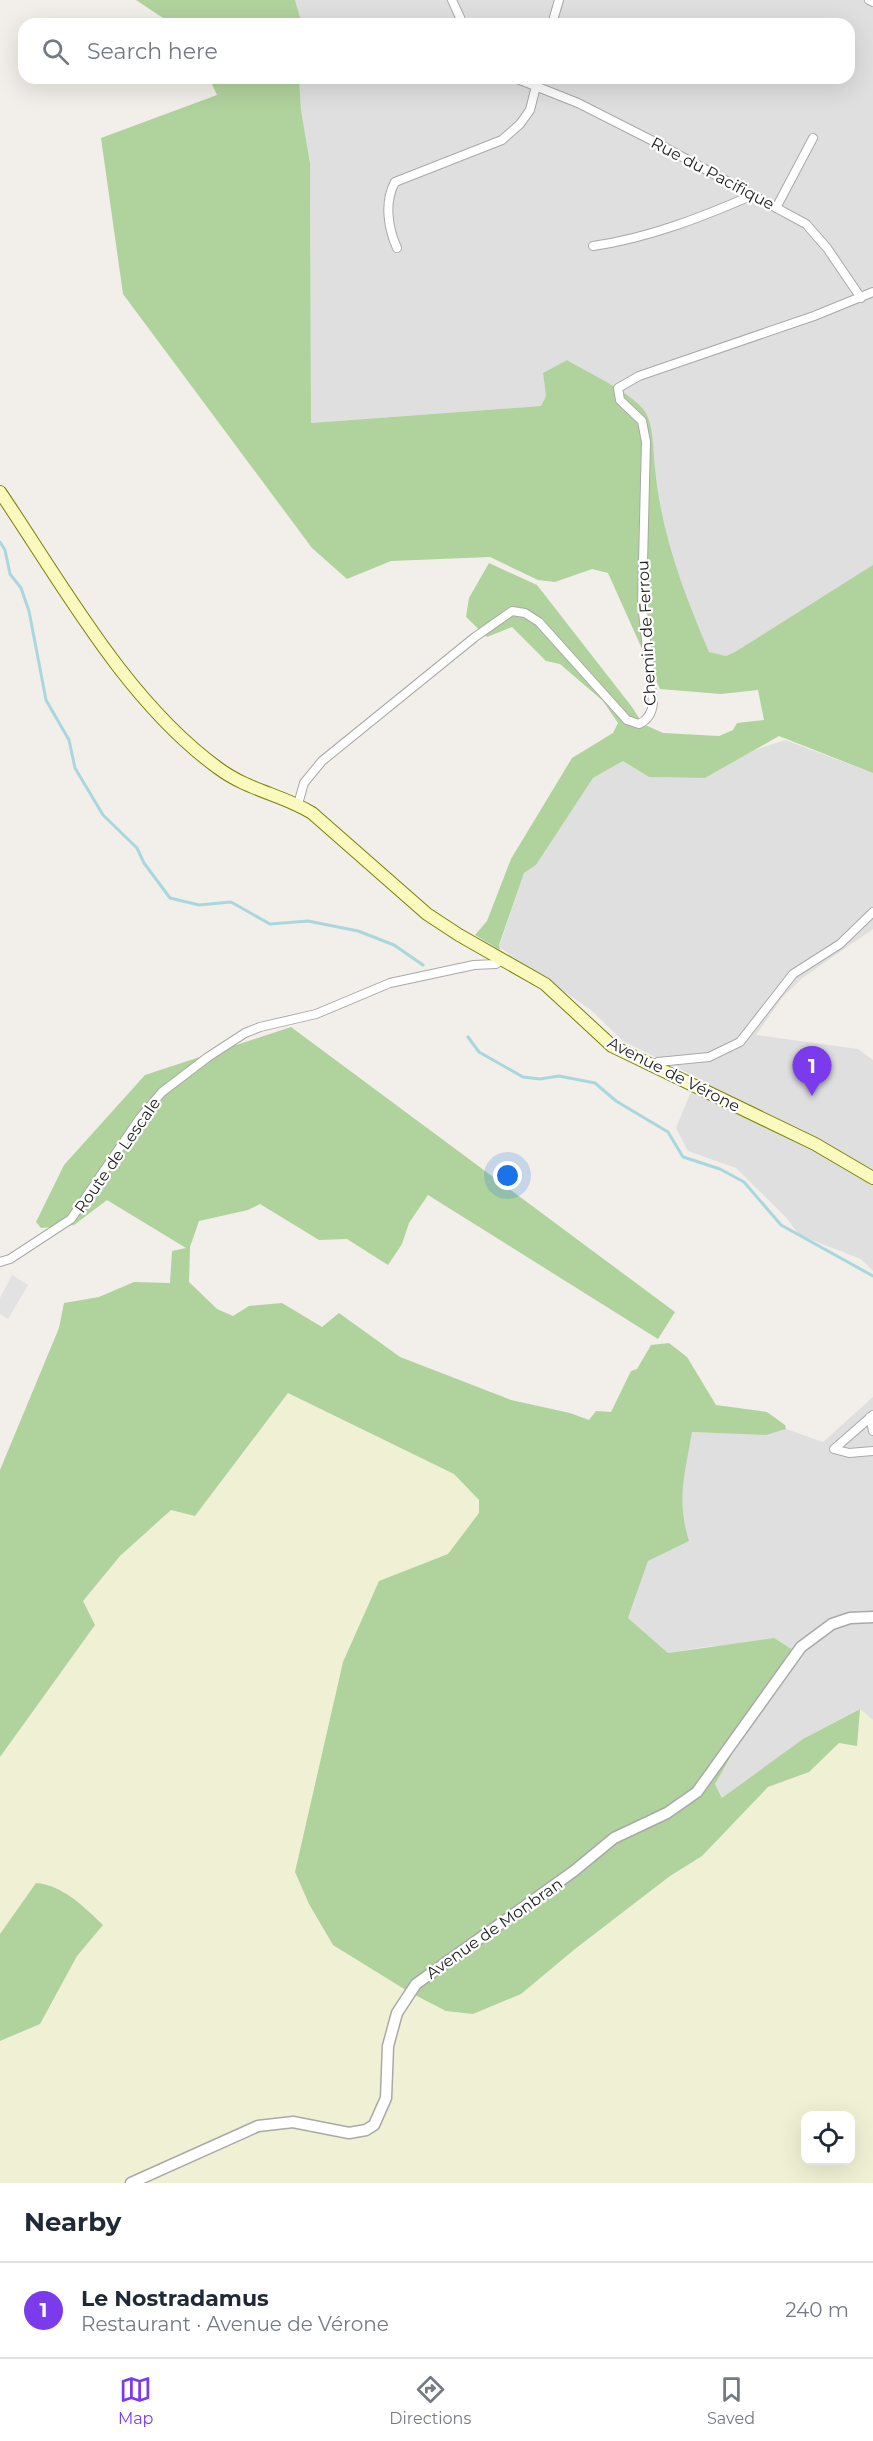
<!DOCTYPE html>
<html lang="en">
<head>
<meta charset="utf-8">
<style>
	body { margin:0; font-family:Montserrat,sans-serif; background:#f6f6f7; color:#1f2937 }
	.controls { position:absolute; right:18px; bottom:18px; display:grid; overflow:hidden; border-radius:12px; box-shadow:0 6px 24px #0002 }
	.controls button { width:54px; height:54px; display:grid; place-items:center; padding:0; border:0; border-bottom:2px solid #e0e1e3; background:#fff; color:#1f2937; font:30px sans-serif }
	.you { position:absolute; left:508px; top:1176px; width:21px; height:21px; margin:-15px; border:4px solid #fff; border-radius:50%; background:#1a73e8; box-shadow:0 0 0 9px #1a73e833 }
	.badge { display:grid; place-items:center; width:39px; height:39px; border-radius:50%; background:#7c3aed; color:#fff; font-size:20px; font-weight:700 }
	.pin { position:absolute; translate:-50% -50px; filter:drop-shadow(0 2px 3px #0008) }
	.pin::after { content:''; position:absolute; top:32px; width:21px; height:18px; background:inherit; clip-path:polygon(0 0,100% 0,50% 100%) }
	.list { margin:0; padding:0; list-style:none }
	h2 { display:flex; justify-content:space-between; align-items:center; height:78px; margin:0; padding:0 24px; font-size:26px }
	h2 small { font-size:20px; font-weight:400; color:#747a83 }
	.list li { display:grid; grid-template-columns:39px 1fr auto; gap:18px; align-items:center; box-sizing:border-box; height:96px; padding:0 24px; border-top:2px solid #e0e1e3 }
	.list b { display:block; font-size:22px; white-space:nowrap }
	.list p { margin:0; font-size:20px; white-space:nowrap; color:#747a83 }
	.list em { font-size:20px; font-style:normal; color:#747a83 }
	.icon { flex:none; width:33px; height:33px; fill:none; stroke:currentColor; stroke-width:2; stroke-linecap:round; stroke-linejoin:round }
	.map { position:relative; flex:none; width:873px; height:2183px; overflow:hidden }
	.search { position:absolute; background:#fff; box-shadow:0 6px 24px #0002; left:18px; right:18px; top:18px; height:66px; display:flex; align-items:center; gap:15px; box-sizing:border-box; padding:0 21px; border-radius:18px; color:#747a83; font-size:22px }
	.sheet { height:174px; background:#fff }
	nav { display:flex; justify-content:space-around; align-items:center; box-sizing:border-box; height:84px; border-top:2px solid #e0e1e3; background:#fff; font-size:16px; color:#747a83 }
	nav a { display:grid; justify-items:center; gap:3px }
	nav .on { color:#7c3aed }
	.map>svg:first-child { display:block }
	.residential { fill:#e0dfdf }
	.farmland { fill:#f0f1d4; fill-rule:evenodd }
	.forest { fill:#b0d29d }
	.parking { fill:#e2e2e2 }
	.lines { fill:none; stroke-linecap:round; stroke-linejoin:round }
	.stream { stroke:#a9d7e0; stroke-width:3 }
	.minor-casing { stroke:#a9a9a9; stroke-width:10 }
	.tertiary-casing { stroke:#a9a9a9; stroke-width:13 }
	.secondary-casing { stroke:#7a8002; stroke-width:14 }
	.minor { stroke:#fff; stroke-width:8 }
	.tertiary { stroke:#fff; stroke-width:10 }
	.secondary { stroke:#fbfabe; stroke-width:12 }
	.labels { text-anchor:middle; stroke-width:4.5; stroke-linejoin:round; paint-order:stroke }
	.street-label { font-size:16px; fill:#222; stroke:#fff }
</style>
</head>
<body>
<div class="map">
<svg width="873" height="2183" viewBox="0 0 873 2183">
	<rect width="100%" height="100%" fill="#f2eee9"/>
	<path class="residential" d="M 295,0 L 873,0 L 873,566 L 735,652 L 726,656 L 715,655 L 708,651 L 690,608 L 666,539 L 630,398 L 567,360 L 543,373 L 546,396 L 541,406 L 311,423 L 310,163 L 301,110 L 299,78 L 849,78 L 849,24 L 302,24 Z
		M 785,740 L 873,773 L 873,929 L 801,979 L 782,998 L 756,1035 L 858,1049 L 873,1060 L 873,1271 L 861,1259 L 799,1235 L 786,1217 L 736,1168 L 688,1151 L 676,1128 L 690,1094 L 704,1081 L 623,1041 L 591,1010 L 499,947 L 524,873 L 536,865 L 593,778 L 623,761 L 649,777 L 705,778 L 752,751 Z
		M 873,1397 L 873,1720 L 859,1709 L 803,1739 L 723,1799 L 715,1784 L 745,1734 L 772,1678 L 793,1650 L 711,1646 L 668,1653 L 628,1618 L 648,1561 L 688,1541 L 681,1516 L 681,1487 L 692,1432 L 765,1435 L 786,1429 L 823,1442 Z"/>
	<path class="farmland" d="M 288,1393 L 454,1474 L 479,1500 L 479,1513 L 448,1554 L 379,1581 L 343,1662 L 521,1994 L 575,1949 L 670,1876 L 702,1856 L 768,1787 L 809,1772 L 839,1743 L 857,1746 L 860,1709 L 873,1720 L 873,2183 L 0,2183 L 0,1757 L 95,1625 L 83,1602 L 120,1556 L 171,1509 L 196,1516 ZM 806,2116 L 850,2116 L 850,2160 L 806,2160 Z"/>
	<path class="forest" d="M 136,0 L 295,0 L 302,24 L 172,24 Z
		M 209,78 L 299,78 L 301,110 L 310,163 L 311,423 L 541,406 L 546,396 L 543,373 L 567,360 C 588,373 629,391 644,410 C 654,424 653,451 655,468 C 661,533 683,591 709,652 L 726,656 L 735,652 L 873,565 L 873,773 L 779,736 L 705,778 L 649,777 L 623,761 L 593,778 L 536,865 L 524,873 L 499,945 L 500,950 L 475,935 L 487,921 L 511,859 L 572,758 L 613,733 L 618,723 L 603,701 L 560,664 L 546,661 L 512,627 L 487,637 L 466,617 L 469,598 L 489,563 L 537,585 L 632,707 L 643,724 L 663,733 L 719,736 L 733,730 L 737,723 L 764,720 L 758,690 L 721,694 L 660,689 L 608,573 L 592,569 L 555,582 L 538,580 L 490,557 L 391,561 L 347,579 L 312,548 L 123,294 L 101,138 L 217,95 Z
		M 291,1027 L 675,1312 L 658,1339 L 428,1195 L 409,1223 L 402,1244 L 388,1265 L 347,1239 L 319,1240 L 260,1204 L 248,1210 L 199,1221 L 190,1247 L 189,1282 L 217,1309 L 233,1316 L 249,1306 L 282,1303 L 322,1327 L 339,1313 L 400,1357 L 511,1400 L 570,1413 L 589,1420 L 596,1411 L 611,1412 L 631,1371 L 637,1369 L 651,1345 L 669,1343 L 687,1357 L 716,1405 L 767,1412 L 785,1425 L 786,1429 L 766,1435 L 692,1432 C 685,1474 676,1499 689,1541 L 648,1561 L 628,1618 L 668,1653 L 774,1638 L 793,1650 C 762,1691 742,1740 715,1784 L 722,1798 L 803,1739 L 860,1709 L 857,1746 L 839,1743 L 809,1772 L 768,1787 L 702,1856 L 670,1876 L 575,1949 L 521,1994 L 473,2014 L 446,2011 L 409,1992 L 333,1945 L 309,1904 L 295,1872 L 343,1662 L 379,1581 L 448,1554 L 479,1513 L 479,1500 L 454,1474 L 288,1393 L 195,1516 L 171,1510 L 120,1556 L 83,1601 L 95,1625 L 0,1757 L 0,1470 L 59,1328 L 64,1303 L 99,1297 L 134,1282 L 170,1283 L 172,1251 L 186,1248 L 107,1200 L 74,1225 L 41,1228 L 36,1222 L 64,1165 L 145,1075 Z
		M 36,1883 C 63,1885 84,1907 103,1925 L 77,1956 L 40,2024 L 0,2041 L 0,1934 Z"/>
	<path class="parking" d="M 12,1275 L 28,1285 L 8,1319 L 0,1314 L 0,1298 Z"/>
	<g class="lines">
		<path class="stream" d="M 0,542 L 5,550 L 10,574 L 21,588 L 29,611 L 46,700 L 69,740 L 75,768 L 103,815 L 137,848 L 144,863 L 170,898 L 199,905 L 231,902 L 270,924 L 308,921 L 358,931 L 394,945 L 423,965
			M 468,1037 L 479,1052 L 523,1077 L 540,1079 L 559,1076 L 595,1083 L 616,1101 L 668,1132 L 683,1157 L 720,1169 L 744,1182 L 781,1225 L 873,1276"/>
		<defs>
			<path id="minor" d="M 452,0 L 463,24
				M 869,0 L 873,2
				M 552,24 L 559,0
				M 515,78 L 578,103 L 653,141 L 806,224 L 827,248 L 861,298
				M 776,208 L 813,138
				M 593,246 C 649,238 702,217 753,195
				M 397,248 C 388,228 384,202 395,182 L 502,140 L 520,124 L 530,110 L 538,78
				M 298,804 L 304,783 L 322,761 L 475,637 L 512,611 L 525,613 L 539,622 L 627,720 L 639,724 C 648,720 652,713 653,703 L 642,603 L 646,442 L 642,421 L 620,400 L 618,388 L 639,376 L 814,316 L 873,292
				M 653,1066 L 658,1062 L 709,1057 L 740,1042 L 793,974 L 840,944 L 873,912
				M 0,1262 L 10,1259 L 71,1219 L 140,1118 L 162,1092 L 208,1057 L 245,1033 L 260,1027 L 316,1014 L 390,983 L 474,965 L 496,964 L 503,959
				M 873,1415 L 834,1449 L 849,1453 L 873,1451
				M 870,1417 L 873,1431"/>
			<path id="tertiary" d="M 131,2183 L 258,2126 L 293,2122 L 349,2133 L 366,2130 L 374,2125 L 386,2098 L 388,2046 L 397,2013 L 416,1984 L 574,1871 L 614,1838 L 667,1813 L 697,1792 L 801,1647 L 832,1624 L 850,1618 L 873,1617"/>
			<path id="secondary" d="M 0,492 C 63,585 126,701 218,768 C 249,791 281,794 312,813 L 427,914 L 459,935 L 545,984 L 612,1046 L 815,1144 L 873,1178"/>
		</defs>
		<use href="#minor" class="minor-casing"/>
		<use href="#tertiary" class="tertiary-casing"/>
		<use href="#secondary" class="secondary-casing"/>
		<use href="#minor" class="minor"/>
		<use href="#tertiary" class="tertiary"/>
		<use href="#secondary" class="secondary"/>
	</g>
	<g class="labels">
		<g class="street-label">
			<text transform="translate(713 173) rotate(28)" y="6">Rue du Pacifique</text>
			<text transform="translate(646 633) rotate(-93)" y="6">Chemin de Ferrou</text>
			<text transform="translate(674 1074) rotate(27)" y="6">Avenue de Vérone</text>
			<text transform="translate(117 1155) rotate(-55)" y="6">Route de Lescale</text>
			<text transform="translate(494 1928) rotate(-35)" y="6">Avenue de Monbran</text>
		</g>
	</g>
</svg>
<div class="controls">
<button><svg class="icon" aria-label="locate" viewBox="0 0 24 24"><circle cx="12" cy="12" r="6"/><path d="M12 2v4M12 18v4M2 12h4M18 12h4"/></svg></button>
</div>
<div class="you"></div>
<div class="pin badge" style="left:812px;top:1096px">1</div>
<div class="search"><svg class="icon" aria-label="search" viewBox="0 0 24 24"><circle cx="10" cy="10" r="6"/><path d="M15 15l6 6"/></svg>Search here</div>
</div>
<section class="sheet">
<h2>Nearby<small></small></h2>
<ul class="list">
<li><span class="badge">1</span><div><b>Le Nostradamus</b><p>Restaurant · Avenue de Vérone</p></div><em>240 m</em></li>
</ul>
</section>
<nav>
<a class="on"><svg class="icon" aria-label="map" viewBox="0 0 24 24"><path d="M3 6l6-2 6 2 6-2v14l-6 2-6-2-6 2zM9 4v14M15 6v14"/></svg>Map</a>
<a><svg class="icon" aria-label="directions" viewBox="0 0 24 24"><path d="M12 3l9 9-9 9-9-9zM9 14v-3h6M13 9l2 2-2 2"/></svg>Directions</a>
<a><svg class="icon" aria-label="saved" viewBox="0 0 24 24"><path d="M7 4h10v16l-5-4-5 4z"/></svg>Saved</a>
</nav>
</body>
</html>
